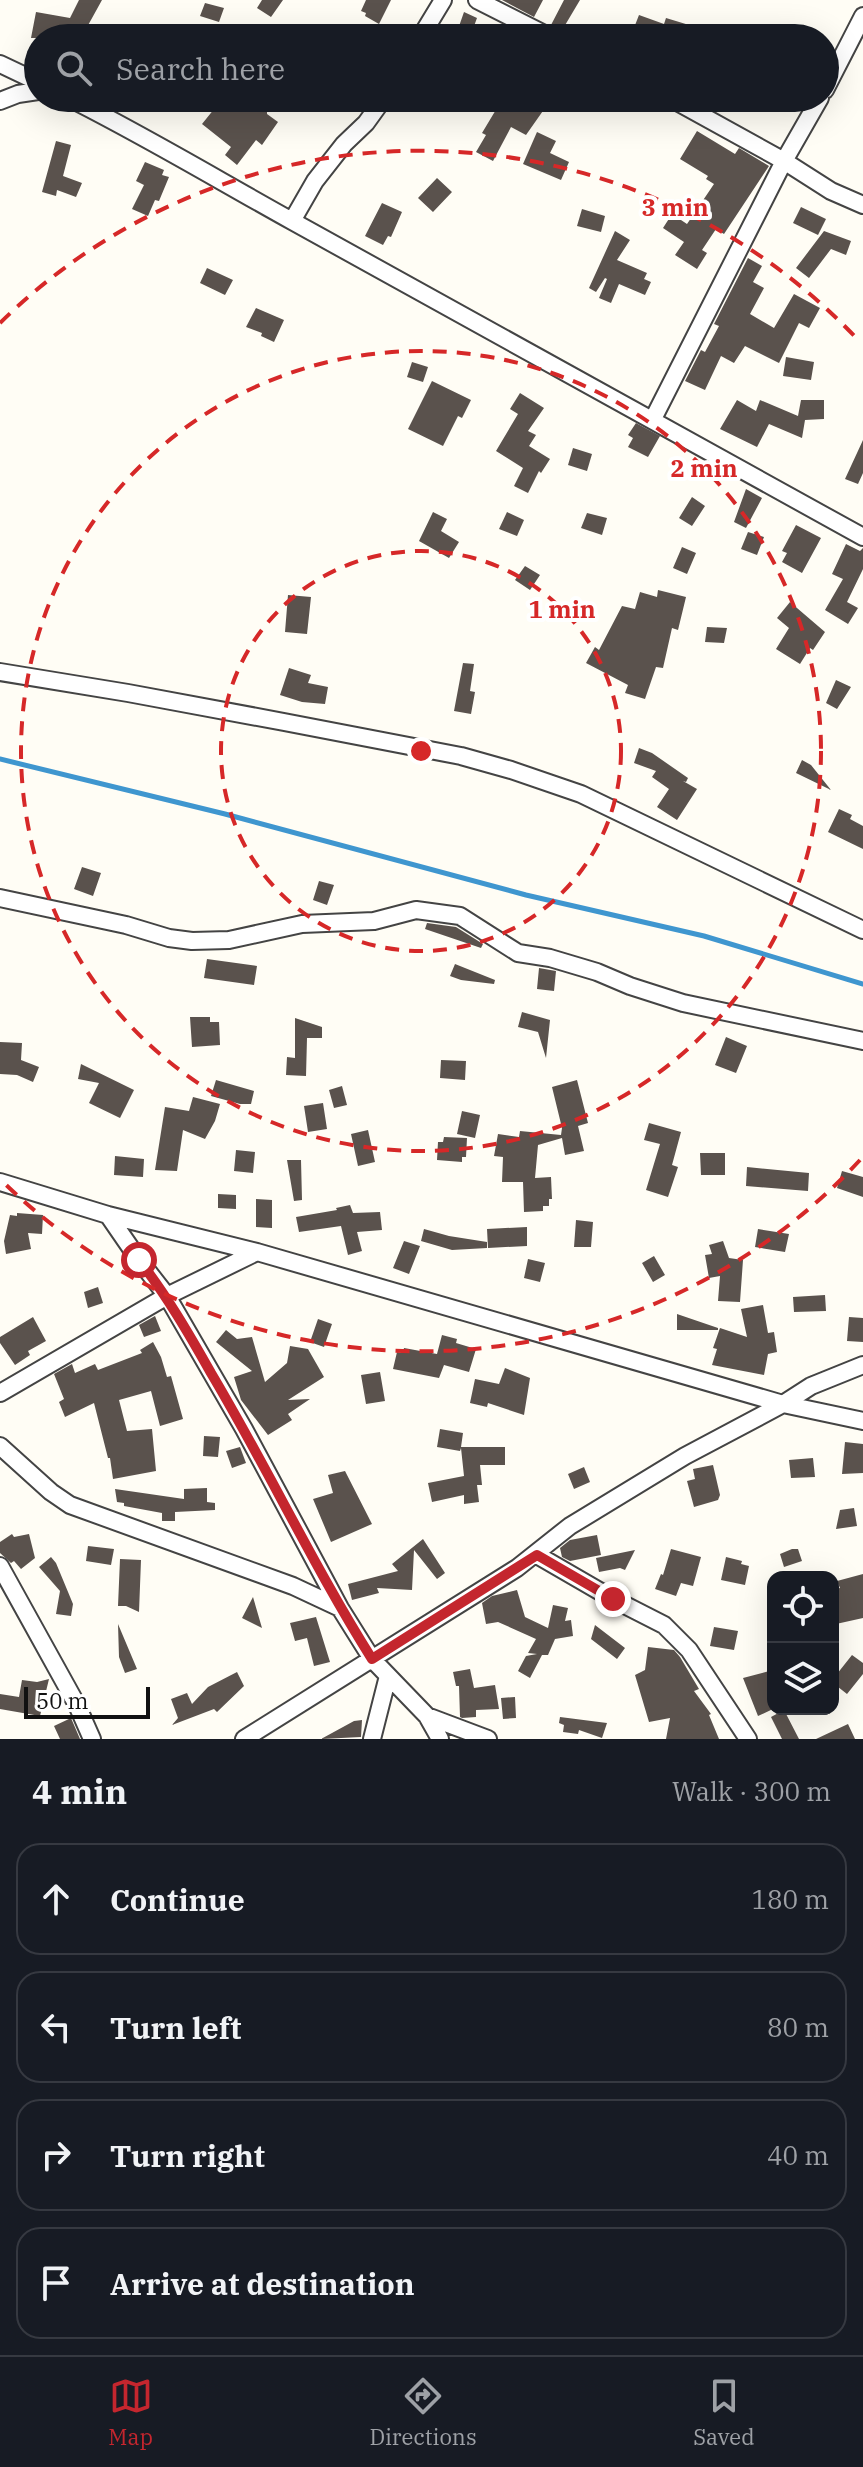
<!DOCTYPE html>
<html lang="en">
<head>
<meta charset="utf-8">
<style>
	body { margin:0; font-family:"IBM Plex Serif",serif; background:#20242c; color:#f1f3f6 }
	.controls { position:absolute; right:24px; bottom:24px; display:grid; overflow:hidden; border-radius:16px; box-shadow:0 8px 32px #0002 }
	.controls button { width:72px; height:72px; display:grid; place-items:center; padding:0; border:0; border-bottom:2px solid #363941; background:#171b24; color:#f1f3f6; font:40px sans-serif }
	.scale { position:absolute; left:24px; bottom:20px; width:126px; box-sizing:border-box; padding-left:8px; border:4px solid #111; border-top:0; font-size:22px; line-height:28px; white-space:nowrap; color:#111; -webkit-text-stroke:6px #fff; paint-order:stroke }
	.stop { position:absolute; width:24px; height:24px; margin:-18px; border:6px solid #c4262e; border-radius:50%; background:#fff }
	.stop.end { background:#c4262e; border-color:#fff; box-shadow:0 2px 8px #0008 }
	.list { margin:0; padding:0; list-style:none }
	h2 { display:flex; justify-content:space-between; align-items:center; height:104px; margin:0; padding:0 32px; font-size:34px }
	h2 small { font-size:26px; font-weight:400; color:#9ea1a6 }
	.list li { display:grid; grid-template-columns:52px 1fr auto; gap:24px; align-items:center; box-sizing:border-box; height:112px; margin:0 16px 16px; padding:0 16px; border:2px solid #363941; border-radius:24px }
	.list b { display:block; font-size:30px; white-space:nowrap }
	.list em { font-size:26px; font-style:normal; color:#9ea1a6 }
	.icon { flex:none; width:44px; height:44px; fill:none; stroke:currentColor; stroke-width:2; stroke-linecap:round; stroke-linejoin:round }
	.map { position:relative; flex:none; width:863px; height:1739px; overflow:hidden }
	.search { position:absolute; background:#171b24; box-shadow:0 8px 32px #0002; left:24px; right:24px; top:24px; height:88px; display:flex; align-items:center; gap:20px; box-sizing:border-box; padding:0 28px; border-radius:44px; color:#9ea1a6; font-size:30px }
	.sheet { height:616px; background:#171b24 }
	nav { display:flex; justify-content:space-around; align-items:center; box-sizing:border-box; height:112px; border-top:2px solid #363941; background:#171b24; font-size:22px; color:#9ea1a6 }
	nav a { display:grid; justify-items:center; gap:4px }
	nav .on { color:#c4262e }
	.map>svg:first-child { display:block }
	.lines { fill:none; stroke-linecap:round; stroke-linejoin:round }
	.stream { stroke:#3f96cf; stroke-width:5 }
	.building { fill:#5a524d }
	.minor-casing { stroke:#444; stroke-width:20 }
	.minor { stroke:#fff; stroke-width:16 }
	.route { stroke:#c4262e; stroke-width:10 }
	.ring { fill:none; stroke:#d62828; stroke-width:4; stroke-dasharray:14 10 }
	.centre { fill:#d62828; stroke:#fff; stroke-width:4 }
	.ring-label { font-size:24px; text-anchor:middle; font-weight:bold; fill:#d62828; stroke:#fff; stroke-width:8; stroke-linejoin:round; paint-order:stroke }
</style>
</head>
<body>
<div class="map">
<svg width="863" height="1739" viewBox="0 0 863 1739">
	<rect width="100%" height="100%" fill="#fffdf5"/>
	<g class="lines">
		<path class="stream" d="M 0,759 L 225,814 L 526,895 L 704,936 L 863,984"/>
	</g>
	<path class="building" d="M 79,0 L 102,0 L 81,38 L 31,38 L 36,12 L 70,18 Z
		M 262,0 L 283,0 L 271,17 L 257,8 Z
		M 366,0 L 391,0 L 379,24 L 365,16 L 366,13 L 361,11 Z
		M 502,0 L 543,0 L 534,17 Z
		M 564,0 L 580,0 L 561,32 L 551,25 Z
		M 205,3 L 224,8 L 219,22 L 200,16 Z
		M 464,12 L 477,18 L 470,37 L 457,32 Z
		M 639,15 L 664,24 L 666,18 L 722,35 L 721,38 L 630,38 Z
		M 223,98 L 263,98 L 259,103 L 267,108 L 267,114 L 278,122 L 262,145 L 256,140 L 237,165 L 225,155 L 231,147 L 202,124 Z
		M 503,98 L 552,98 L 526,135 L 511,127 L 493,161 L 476,152 L 486,135 L 482,133 Z
		M 697,131 L 735,154 L 739,148 L 769,166 L 724,234 L 716,229 L 702,250 L 707,253 L 697,269 L 675,255 L 684,242 L 663,228 L 672,214 L 687,224 L 714,184 L 706,179 L 708,176 L 680,159 Z
		M 537,132 L 556,141 L 550,153 L 569,162 L 561,180 L 523,164 Z
		M 56,141 L 71,145 L 63,176 L 82,183 L 76,197 L 57,190 L 56,196 L 42,192 Z
		M 145,162 L 164,170 L 162,175 L 169,177 L 159,201 L 155,200 L 148,216 L 132,209 L 144,185 L 136,181 Z
		M 437,178 L 452,192 L 433,212 L 418,198 Z
		M 382,203 L 402,212 L 391,237 L 388,236 L 383,245 L 365,236 Z
		M 801,207 L 826,219 L 818,235 L 793,223 Z
		M 582,209 L 605,216 L 601,232 L 577,226 Z
		M 615,231 L 630,240 L 617,260 L 647,273 L 644,279 L 651,282 L 645,295 L 619,284 L 611,303 L 599,298 L 607,279 L 605,278 L 596,292 L 589,288 Z
		M 824,231 L 851,241 L 846,255 L 831,249 L 809,278 L 796,268 Z
		M 748,258 L 762,266 L 753,282 L 764,288 L 750,314 L 774,328 L 794,294 L 820,308 L 809,328 L 799,323 L 779,363 L 745,346 L 734,363 L 721,356 L 705,390 L 685,381 L 701,350 L 705,352 L 719,326 L 714,324 Z
		M 207,268 L 233,280 L 225,295 L 200,283 Z
		M 256,308 L 284,320 L 274,342 L 261,336 L 262,333 L 246,327 Z
		M 786,357 L 814,362 L 811,380 L 783,376 Z
		M 412,362 L 428,367 L 423,382 L 407,377 Z
		M 432,381 L 471,400 L 462,418 L 458,416 L 443,446 L 408,429 Z
		M 520,393 L 544,408 L 528,431 L 536,435 L 529,446 L 550,459 L 541,473 L 539,471 L 528,493 L 514,486 L 523,468 L 496,451 L 518,414 L 510,409 Z
		M 737,400 L 756,411 L 760,400 L 798,416 L 801,400 L 824,400 L 824,419 L 805,420 L 802,438 L 769,424 L 757,447 L 720,429 Z
		M 636,423 L 660,436 L 648,457 L 628,447 L 633,438 L 628,435 Z
		M 863,440 L 863,473 L 858,484 L 845,479 Z
		M 573,448 L 592,454 L 587,471 L 568,465 Z
		M 746,489 L 762,498 L 746,528 L 734,522 Z
		M 692,497 L 705,506 L 692,526 L 679,518 Z
		M 433,512 L 447,519 L 441,531 L 459,542 L 449,558 L 419,541 Z
		M 507,512 L 524,520 L 517,536 L 499,529 Z
		M 587,513 L 607,518 L 602,535 L 581,528 Z
		M 796,525 L 821,538 L 802,573 L 782,562 L 787,553 L 782,551 Z
		M 748,532 L 764,537 L 757,555 L 741,549 Z
		M 846,544 L 860,551 L 863,548 L 863,569 L 847,602 L 858,608 L 848,624 L 825,610 L 843,579 L 832,574 Z
		M 682,547 L 696,553 L 687,574 L 673,568 Z
		M 525,566 L 540,575 L 530,590 L 515,580 Z
		M 658,590 L 686,597 L 678,630 L 672,628 L 663,668 L 656,667 L 645,699 L 625,693 L 628,685 L 586,663 L 595,647 L 599,650 L 622,606 L 635,609 L 640,592 L 657,597 Z
		M 288,595 L 311,597 L 307,634 L 285,632 Z
		M 790,602 L 825,632 L 813,650 L 810,648 L 800,664 L 776,649 L 789,628 L 777,618 Z
		M 707,627 L 727,628 L 724,643 L 705,642 Z
		M 463,663 L 474,664 L 470,691 L 475,692 L 471,714 L 454,711 Z
		M 289,668 L 311,675 L 308,683 L 328,687 L 325,704 L 302,702 L 280,695 Z
		M 836,680 L 851,687 L 837,709 L 826,703 Z
		M 639,748 L 652,753 L 688,778 L 686,782 L 683,781 L 697,789 L 677,820 L 657,807 L 669,789 L 652,777 L 656,771 L 634,763 Z
		M 802,760 L 811,765 L 831,790 L 796,773 Z
		M 839,809 L 852,815 L 850,819 L 863,826 L 863,849 L 828,832 Z
		M 82,867 L 101,873 L 93,896 L 74,889 Z
		M 319,881 L 334,885 L 327,905 L 313,900 Z
		M 427,923 L 456,927 L 483,944 L 481,948 L 425,929 Z
		M 207,959 L 257,966 L 254,985 L 204,978 Z
		M 455,964 L 495,980 L 494,984 L 461,980 L 450,976 Z
		M 539,968 L 556,971 L 554,991 L 537,989 Z
		M 522,1012 L 550,1020 L 546,1058 L 538,1032 L 518,1027 Z
		M 190,1017 L 210,1017 L 210,1022 L 219,1022 L 220,1045 L 192,1047 Z
		M 295,1018 L 322,1027 L 322,1038 L 307,1038 L 306,1076 L 286,1075 L 287,1057 L 295,1058 Z
		M 726,1037 L 747,1046 L 736,1073 L 715,1065 Z
		M 0,1042 L 22,1043 L 21,1060 L 39,1067 L 33,1082 L 17,1075 L 0,1074 Z
		M 441,1060 L 466,1061 L 465,1080 L 440,1078 Z
		M 81,1064 L 134,1090 L 120,1118 L 89,1103 L 99,1083 L 78,1079 Z
		M 216,1080 L 254,1091 L 251,1104 L 240,1104 L 211,1096 Z
		M 577,1080 L 588,1123 L 578,1126 L 584,1151 L 565,1155 L 562,1138 L 538,1145 L 535,1178 L 551,1177 L 552,1199 L 549,1199 L 549,1206 L 543,1206 L 543,1211 L 524,1212 L 523,1182 L 502,1182 L 503,1157 L 494,1156 L 498,1134 L 519,1137 L 520,1131 L 561,1135 L 562,1128 L 552,1087 Z
		M 342,1086 L 347,1105 L 334,1108 L 329,1090 Z
		M 193,1097 L 220,1104 L 215,1121 L 205,1139 L 183,1130 L 177,1171 L 155,1170 L 165,1107 L 189,1111 Z
		M 323,1103 L 327,1129 L 308,1132 L 304,1106 Z
		M 462,1111 L 480,1115 L 475,1138 L 457,1134 Z
		M 649,1123 L 681,1132 L 672,1165 L 678,1167 L 668,1197 L 646,1190 L 660,1144 L 644,1140 Z
		M 368,1130 L 375,1162 L 358,1166 L 351,1134 Z
		M 444,1137 L 467,1138 L 466,1157 L 462,1157 L 462,1162 L 437,1160 L 438,1142 L 443,1142 Z
		M 236,1150 L 255,1152 L 253,1173 L 234,1171 Z
		M 700,1153 L 725,1153 L 725,1175 L 701,1175 Z
		M 115,1156 L 144,1159 L 143,1177 L 114,1175 Z
		M 287,1160 L 301,1160 L 302,1200 L 294,1201 Z
		M 747,1167 L 809,1173 L 808,1191 L 746,1186 Z
		M 842,1171 L 863,1177 L 863,1197 L 837,1188 Z
		M 218,1194 L 236,1195 L 236,1209 L 218,1208 Z
		M 256,1199 L 272,1200 L 272,1228 L 256,1227 Z
		M 350,1205 L 353,1213 L 380,1212 L 382,1230 L 357,1232 L 362,1251 L 348,1255 L 341,1226 L 299,1232 L 296,1217 L 337,1210 L 336,1208 Z
		M 17,1213 L 43,1215 L 42,1234 L 28,1233 L 31,1249 L 6,1254 L 4,1241 L 10,1215 L 17,1216 Z
		M 576,1220 L 593,1222 L 591,1247 L 574,1247 Z
		M 527,1227 L 527,1246 L 488,1248 L 487,1229 Z
		M 424,1229 L 449,1236 L 487,1242 L 487,1248 L 452,1250 L 421,1241 Z
		M 758,1229 L 789,1234 L 785,1252 L 755,1247 Z
		M 404,1241 L 420,1246 L 409,1274 L 393,1268 Z
		M 723,1241 L 729,1258 L 743,1260 L 740,1302 L 718,1301 L 720,1276 L 709,1278 L 705,1255 L 712,1254 L 709,1245 Z
		M 654,1256 L 665,1275 L 653,1282 L 642,1263 Z
		M 528,1259 L 545,1263 L 540,1282 L 524,1278 Z
		M 98,1287 L 103,1303 L 88,1308 L 84,1292 Z
		M 825,1295 L 826,1311 L 794,1312 L 793,1297 Z
		M 763,1305 L 768,1333 L 774,1332 L 777,1352 L 768,1354 L 764,1375 L 712,1365 L 717,1349 L 713,1348 L 720,1328 L 747,1337 L 741,1309 Z
		M 677,1314 L 718,1328 L 718,1330 L 677,1330 Z
		M 155,1316 L 161,1331 L 144,1337 L 139,1325 Z
		M 33,1317 L 46,1341 L 28,1351 L 30,1355 L 15,1365 L 0,1343 L 0,1337 Z
		M 849,1317 L 863,1318 L 863,1342 L 847,1341 Z
		M 318,1319 L 332,1324 L 324,1347 L 310,1342 Z
		M 226,1330 L 237,1339 L 252,1337 L 265,1382 L 287,1363 L 290,1346 L 308,1349 L 324,1377 L 288,1400 L 310,1399 L 288,1414 L 292,1420 L 268,1435 L 241,1400 L 234,1377 L 252,1371 L 216,1342 Z
		M 442,1335 L 457,1339 L 456,1343 L 476,1349 L 469,1372 L 444,1365 L 439,1378 L 393,1369 L 397,1352 L 403,1353 L 404,1348 L 437,1354 Z
		M 153,1342 L 161,1357 L 167,1377 L 171,1376 L 183,1419 L 160,1426 L 151,1391 L 119,1400 L 127,1431 L 152,1429 L 156,1471 L 113,1479 L 110,1458 L 108,1458 L 94,1403 L 65,1417 L 59,1402 L 64,1399 L 54,1374 L 72,1364 L 75,1373 L 95,1364 L 98,1370 L 142,1353 L 140,1350 Z
		M 505,1368 L 530,1378 L 524,1415 L 488,1403 L 487,1407 L 470,1403 L 475,1379 L 499,1384 Z
		M 380,1372 L 385,1401 L 366,1404 L 361,1375 Z
		M 440,1429 L 463,1433 L 461,1447 L 505,1447 L 505,1465 L 480,1465 L 482,1485 L 477,1485 L 479,1502 L 464,1504 L 464,1495 L 432,1502 L 428,1483 L 464,1476 L 461,1448 L 460,1451 L 437,1447 Z
		M 204,1436 L 220,1437 L 218,1457 L 203,1456 Z
		M 845,1442 L 863,1444 L 863,1473 L 842,1474 Z
		M 240,1447 L 246,1463 L 232,1468 L 226,1451 Z
		M 813,1458 L 815,1477 L 791,1478 L 789,1460 Z
		M 713,1465 L 720,1495 L 718,1500 L 694,1507 L 687,1481 L 695,1479 L 693,1469 Z
		M 584,1467 L 590,1482 L 574,1489 L 568,1474 Z
		M 345,1471 L 372,1524 L 331,1542 L 313,1499 L 333,1493 L 328,1475 Z
		M 207,1488 L 207,1502 L 215,1503 L 215,1510 L 175,1512 L 175,1521 L 162,1521 L 162,1513 L 124,1506 L 124,1503 L 117,1502 L 115,1489 L 184,1499 L 184,1489 Z
		M 854,1508 L 857,1526 L 836,1529 L 840,1510 Z
		M 12,1534 L 14,1537 L 29,1534 L 35,1558 L 21,1569 L 14,1561 L 11,1563 L 0,1553 L 0,1542 Z
		M 597,1535 L 601,1555 L 570,1561 L 562,1557 L 560,1548 L 570,1540 Z
		M 423,1539 L 445,1573 L 437,1579 L 414,1550 L 412,1590 L 377,1588 L 379,1593 L 352,1600 L 348,1584 L 398,1571 L 392,1564 Z
		M 88,1546 L 114,1549 L 111,1565 L 86,1561 Z
		M 671,1549 L 701,1557 L 693,1586 L 681,1583 L 676,1596 L 655,1589 L 661,1574 L 663,1575 Z
		M 792,1549 L 798,1549 L 802,1561 L 784,1567 L 780,1554 Z
		M 635,1550 L 625,1570 L 620,1568 L 599,1572 L 596,1558 Z
		M 51,1557 L 56,1563 L 73,1604 L 71,1616 L 56,1614 L 60,1591 L 39,1567 Z
		M 726,1557 L 742,1561 L 741,1564 L 749,1566 L 745,1585 L 721,1580 Z
		M 120,1559 L 141,1560 L 139,1612 L 126,1606 L 118,1606 Z
		M 863,1574 L 863,1618 L 836,1624 L 833,1596 L 836,1595 L 835,1589 L 840,1588 L 837,1581 Z
		M 517,1590 L 525,1617 L 548,1628 L 553,1605 L 568,1608 L 565,1621 L 571,1620 L 573,1636 L 555,1639 L 548,1655 L 542,1655 L 530,1678 L 518,1671 L 526,1656 L 537,1654 L 528,1653 L 536,1639 L 498,1622 L 486,1624 L 482,1603 L 492,1596 Z
		M 253,1597 L 262,1628 L 242,1618 Z
		M 316,1617 L 330,1662 L 314,1666 L 307,1638 L 295,1641 L 290,1623 Z
		M 118,1624 L 137,1669 L 125,1673 L 119,1657 Z
		M 595,1625 L 625,1648 L 617,1659 L 591,1639 Z
		M 714,1627 L 738,1631 L 734,1650 L 710,1646 Z
		M 648,1647 L 674,1650 L 680,1657 L 699,1689 L 694,1691 L 711,1714 L 709,1715 L 719,1739 L 666,1739 L 670,1718 L 649,1722 L 635,1675 L 645,1670 Z
		M 852,1655 L 863,1663 L 863,1674 L 847,1694 L 833,1683 L 833,1679 Z
		M 470,1669 L 474,1688 L 495,1685 L 499,1709 L 476,1710 L 476,1717 L 462,1718 L 460,1717 L 459,1686 L 456,1686 L 453,1672 Z
		M 773,1670 L 773,1709 L 758,1716 L 743,1678 Z
		M 237,1672 L 244,1686 L 217,1712 L 214,1709 L 172,1725 L 178,1718 L 171,1699 L 187,1693 L 192,1704 L 208,1687 Z
		M 49,1679 L 40,1716 L 0,1709 L 0,1694 L 19,1697 L 22,1680 L 37,1682 Z
		M 515,1697 L 516,1718 L 503,1719 L 501,1698 Z
		M 784,1710 L 799,1739 L 782,1739 L 771,1717 Z
		M 560,1717 L 607,1723 L 602,1738 L 579,1730 L 578,1734 L 563,1732 L 564,1725 L 559,1723 Z
		M 71,1718 L 80,1739 L 60,1739 L 54,1726 Z
		M 362,1720 L 361,1737 L 321,1739 L 354,1721 Z
		M 848,1724 L 855,1739 L 816,1739 Z"/>
	<g class="lines">
		<defs>
			<path id="minor" d="M 477,0 L 552,38
				M 420,38 L 443,0
				M 0,64 L 38,82
				M 825,90 L 863,16
				M 69,98 C 145,136 218,180 292,221 C 482,326 673,430 863,537
				M 670,98 L 784,161 L 831,191 L 863,205
				M 0,101 L 18,94 L 38,91
				M 292,221 L 315,181 L 344,144 L 366,123 L 384,98
				M 653,419 L 784,161 L 820,98
				M 0,672 L 128,693 L 284,722 L 461,756 L 511,770 L 581,794 L 863,930
				M 0,898 L 126,925 L 169,938 L 192,941 L 229,940 L 302,924 L 374,921 L 416,910 L 460,916 L 518,953 L 550,958 L 597,972 L 630,986 L 683,1003 L 863,1041
				M 0,1182 L 108,1215 L 257,1252 L 783,1404 L 863,1421
				M 108,1215 L 139,1260 L 167,1296 L 244,1429 L 340,1608 L 372,1659 L 427,1716 L 440,1739
				M 0,1393 L 167,1296 L 257,1252
				M 0,1446 L 51,1492 L 70,1505 L 293,1586 L 340,1608
				M 537,1555 L 613,1599 L 664,1625 L 689,1650 L 748,1739
				M 0,1566 L 77,1705 L 92,1739
				M 427,1716 L 488,1739
				M 244,1739 L 517,1568 L 570,1526 L 685,1456 L 783,1404 L 811,1386 L 863,1365
				M 372,1739 L 388,1676"/>
		</defs>
		<use href="#minor" class="minor-casing"/>
		<use href="#minor" class="minor"/>
	</g>
	<g class="lines">
		<path class="route" d="M 139,1260 C 167,1296 189,1334 211,1373 C 267,1467 314,1567 372,1659 L 537,1555 L 613,1599"/>
	</g>
	<g class="ring">
		<circle cx="421" cy="751" r="200"/>
		<circle cx="421" cy="751" r="400"/>
		<path d="M860 1160A600 600 0 0 1 0 1179M0 323A600 600 0 0 1 860 342"/>
	</g>
	<circle cx="421" cy="751" r="12" class="centre"/>
	<g class="ring-label">
		<text x="675" y="216">3 min</text>
		<text x="704" y="477">2 min</text>
		<text x="562" y="618">1 min</text>
	</g>
</svg>
<div class="controls">
<button><svg class="icon" aria-label="locate" viewBox="0 0 24 24"><circle cx="12" cy="12" r="6"/><path d="M12 2v4M12 18v4M2 12h4M18 12h4"/></svg></button>
<button><svg class="icon" aria-label="layers" viewBox="0 0 24 24"><path d="M12 4l9 5-9 5-9-5zM3 14l9 5 9-5"/></svg></button>
</div>
<div class="scale">50 m</div>
<div class="stop" style="left:139px;top:1260px"></div>
<div class="stop end" style="left:613px;top:1599px"></div>
<div class="search"><svg class="icon" aria-label="search" viewBox="0 0 24 24"><circle cx="10" cy="10" r="6"/><path d="M15 15l6 6"/></svg>Search here</div>
</div>
<section class="sheet">
<h2>4 min<small>Walk · 300 m</small></h2>
<ul class="list">
<li><svg class="icon" aria-label="ahead" viewBox="0 0 24 24"><path d="M12 20V5M6 11l6-6 6 6"/></svg><div><b>Continue</b></div><em>180 m</em></li>
<li><svg class="icon" aria-label="left" viewBox="0 0 24 24"><path d="M17 20v-9H6M10 6l-5 5 5 5"/></svg><div><b>Turn left</b></div><em>80 m</em></li>
<li><svg class="icon" aria-label="right" viewBox="0 0 24 24"><path d="M7 20v-9h11M14 6l5 5-5 5"/></svg><div><b>Turn right</b></div><em>40 m</em></li>
<li><svg class="icon" aria-label="arrive" viewBox="0 0 24 24"><path d="M6 21V4h12l-3 4 3 4H6"/></svg><div><b>Arrive at destination</b></div></li>
</ul>
</section>
<nav>
<a class="on"><svg class="icon" aria-label="map" viewBox="0 0 24 24"><path d="M3 6l6-2 6 2 6-2v14l-6 2-6-2-6 2zM9 4v14M15 6v14"/></svg>Map</a>
<a><svg class="icon" aria-label="directions" viewBox="0 0 24 24"><path d="M12 3l9 9-9 9-9-9zM9 14v-3h6M13 9l2 2-2 2"/></svg>Directions</a>
<a><svg class="icon" aria-label="saved" viewBox="0 0 24 24"><path d="M7 4h10v16l-5-4-5 4z"/></svg>Saved</a>
</nav>
</body>
</html>
